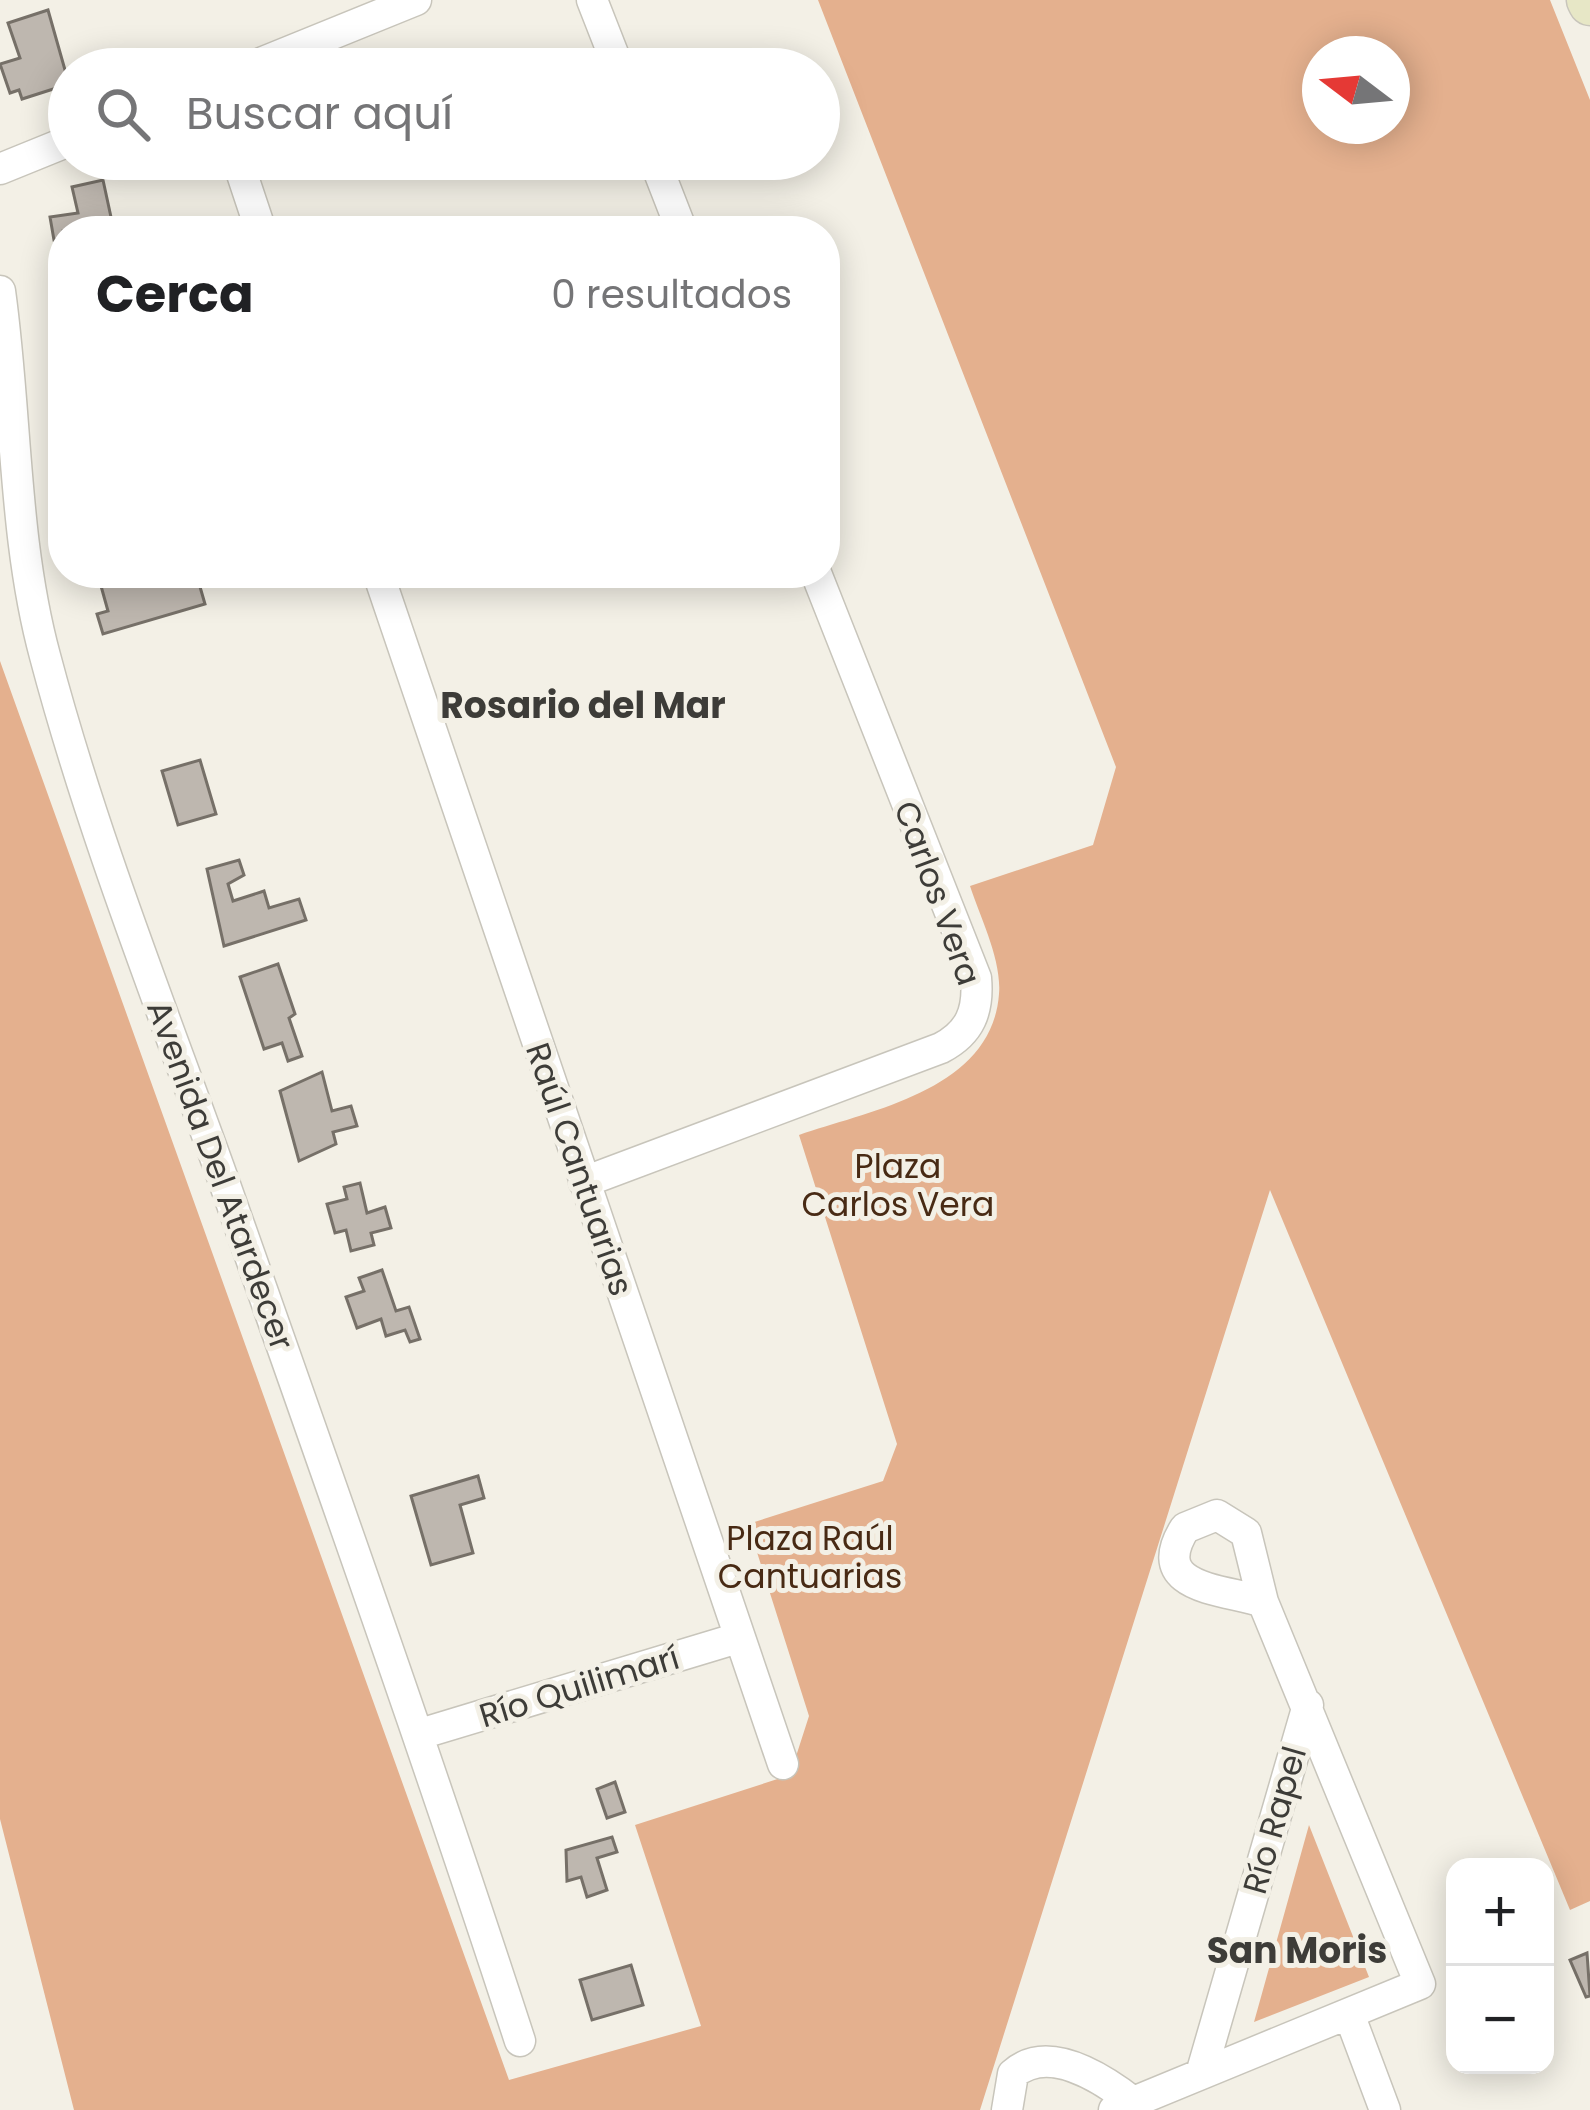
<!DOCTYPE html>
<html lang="es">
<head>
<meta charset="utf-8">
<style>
	body { margin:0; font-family:Poppins,sans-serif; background:#f6f6f6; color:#202124 }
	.controls { position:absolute; right:36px; bottom:36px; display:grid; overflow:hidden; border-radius:24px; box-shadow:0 6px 30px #0003 }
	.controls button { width:108px; height:108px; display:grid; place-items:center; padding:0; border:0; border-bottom:3px solid #e0e0e0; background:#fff; color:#202124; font:60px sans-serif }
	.compass { position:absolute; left:1302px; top:36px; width:108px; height:108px; border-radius:50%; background:#fff; box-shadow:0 6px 30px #0003; rotate:286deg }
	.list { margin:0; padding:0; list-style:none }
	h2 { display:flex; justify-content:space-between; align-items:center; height:156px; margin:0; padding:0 48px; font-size:51px }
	h2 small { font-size:39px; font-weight:400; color:#757577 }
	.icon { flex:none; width:66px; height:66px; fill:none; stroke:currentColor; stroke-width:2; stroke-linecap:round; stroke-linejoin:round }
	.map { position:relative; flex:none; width:1590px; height:2110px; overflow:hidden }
	.search { position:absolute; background:#fff; box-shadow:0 6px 30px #0003; left:48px; top:48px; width:792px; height:132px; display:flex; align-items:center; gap:30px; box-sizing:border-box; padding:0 42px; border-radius:66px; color:#757577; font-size:45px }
	.panel { position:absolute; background:#fff; box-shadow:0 6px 30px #0003; left:48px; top:216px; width:792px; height:372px; border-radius:48px }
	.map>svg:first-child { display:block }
	.green { fill:#e4b08e; fill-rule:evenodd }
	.building { fill:#beb7af; stroke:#767068; stroke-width:3 }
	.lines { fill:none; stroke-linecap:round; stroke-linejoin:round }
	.street-casing { stroke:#c8c5bb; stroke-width:33 }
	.secondary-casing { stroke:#c8c5bb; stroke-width:45 }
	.street { stroke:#fff; stroke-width:30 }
	.secondary { stroke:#e7e7c6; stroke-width:42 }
	.labels { text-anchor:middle; stroke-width:10; stroke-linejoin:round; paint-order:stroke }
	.street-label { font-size:33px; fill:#3d3c38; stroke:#f3f0e6 }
	.park-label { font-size:33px; fill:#482a14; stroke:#f3f0e6 }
	.neighbourhood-label { font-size:36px; font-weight:bold; fill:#3d3c38; stroke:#f3f0e6 }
</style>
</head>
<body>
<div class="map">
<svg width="1590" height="2110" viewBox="0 0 1590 2110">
	<rect width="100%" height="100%" fill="#f3f0e6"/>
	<path class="green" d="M 818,0 L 1550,0 L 1590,100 L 1590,1901 L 1570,1910 L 1270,1190 L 980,2110 L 74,2110 L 0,1819 L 0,661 L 509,2080 L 701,2026 L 635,1825 L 790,1775 L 809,1716 L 748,1524 L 883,1481 L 897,1444 L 799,1135 C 871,1110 992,1090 999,994 C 1002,960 980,917 970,886 L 1093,845 L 1116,767 ZM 1320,54 L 1392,54 L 1392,126 L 1320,126 Z
		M 1309,1825 L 1369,1977 L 1254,2022 Z"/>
	<path class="building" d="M 48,10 L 69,84 L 22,99 L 19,90 L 10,93 L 0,64 L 20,58 L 8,23 Z
		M 103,180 L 114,231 L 63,231 L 63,239 L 54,240 L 50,217 L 78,213 L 72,187 Z
		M 146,573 L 196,573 L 205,604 L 103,634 L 97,614 L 108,611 L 101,586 Z
		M 200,760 L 216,814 L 178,825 L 162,771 Z
		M 239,860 L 244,875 L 228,884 L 233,901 L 264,891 L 269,908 L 299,899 L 306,920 L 224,946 L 207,869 Z
		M 278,964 L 295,1014 L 289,1018 L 302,1056 L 288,1061 L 282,1043 L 264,1049 L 240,977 Z
		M 322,1072 L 332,1111 L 351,1106 L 357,1126 L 333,1132 L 336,1144 L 299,1161 L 280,1091 Z
		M 360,1183 L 367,1213 L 385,1207 L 391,1228 L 371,1233 L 374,1245 L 351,1251 L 346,1230 L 335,1233 L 327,1204 L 347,1199 L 344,1187 Z
		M 382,1270 L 396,1311 L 409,1307 L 420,1339 L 410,1342 L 405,1330 L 386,1336 L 381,1319 L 357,1328 L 346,1297 L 364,1291 L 359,1278 Z
		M 478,1476 L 484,1498 L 460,1505 L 473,1553 L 431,1565 L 411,1496 Z
		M 615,1782 L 625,1812 L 607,1818 L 597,1789 Z
		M 612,1837 L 617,1852 L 597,1858 L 607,1890 L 587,1897 L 581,1877 L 567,1881 L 566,1850 Z
		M 1587,1953 L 1590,1996 L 1586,1997 L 1570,1960 Z
		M 631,1965 L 643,2005 L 592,2020 L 580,1980 Z"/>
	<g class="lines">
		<defs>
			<path id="street" d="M 592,0 L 619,69
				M 246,69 L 416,0
				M 237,159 L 261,231
				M 654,159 L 682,231
				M 0,169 L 69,141
				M 0,291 C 17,412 13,538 45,656 C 92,834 161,1006 223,1179 C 324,1466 426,1752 520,2041
				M 378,573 L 783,1764
				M 584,1182 L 941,1048 C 970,1033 979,1011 976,978 L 816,573
				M 420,1734 L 738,1638
				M 1349,2014 L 1385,2110
				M 1201,2074 L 1308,1705
				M 1007,2110 L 1013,2074 C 1048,2043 1102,2078 1133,2102
				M 1114,2110 L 1420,1984 L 1263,1602 L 1246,1533 L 1217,1515 L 1185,1528 C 1145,1591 1228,1589 1263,1602"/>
			<path id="secondary" d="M 1588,0 L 1590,4"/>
		</defs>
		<use href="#street" class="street-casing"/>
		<use href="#secondary" class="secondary-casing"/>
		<use href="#street" class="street"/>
		<use href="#secondary" class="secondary"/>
	</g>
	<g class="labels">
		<g class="street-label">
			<text transform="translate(938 893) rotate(70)" y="12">Carlos Vera</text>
			<text transform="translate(580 1169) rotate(71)" y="12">Raúl Cantuarias</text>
			<text transform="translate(221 1175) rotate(70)" y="12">Avenida Del Atardecer</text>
			<text transform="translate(579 1686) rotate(-17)" y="12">Río Quilimarí</text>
			<text transform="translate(1274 1820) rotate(-74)" y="12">Río Rapel</text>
		</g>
		<g class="park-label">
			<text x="898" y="1178">Plaza<tspan x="898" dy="38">Carlos Vera</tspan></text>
			<text x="810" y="1550">Plaza Raúl<tspan x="810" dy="38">Cantuarias</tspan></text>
		</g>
		<g class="neighbourhood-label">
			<text x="583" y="718">Rosario del Mar</text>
			<text x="1297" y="1963">San Moris</text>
		</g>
	</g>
</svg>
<div class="controls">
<button>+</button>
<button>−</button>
</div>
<svg class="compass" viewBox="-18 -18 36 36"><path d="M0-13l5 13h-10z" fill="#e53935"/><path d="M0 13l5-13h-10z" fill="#757577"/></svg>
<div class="search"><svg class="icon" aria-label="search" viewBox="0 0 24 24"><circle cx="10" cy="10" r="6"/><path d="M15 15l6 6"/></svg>Buscar aquí</div>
<section class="panel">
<h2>Cerca<small>0 resultados</small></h2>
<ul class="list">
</ul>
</section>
</div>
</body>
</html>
